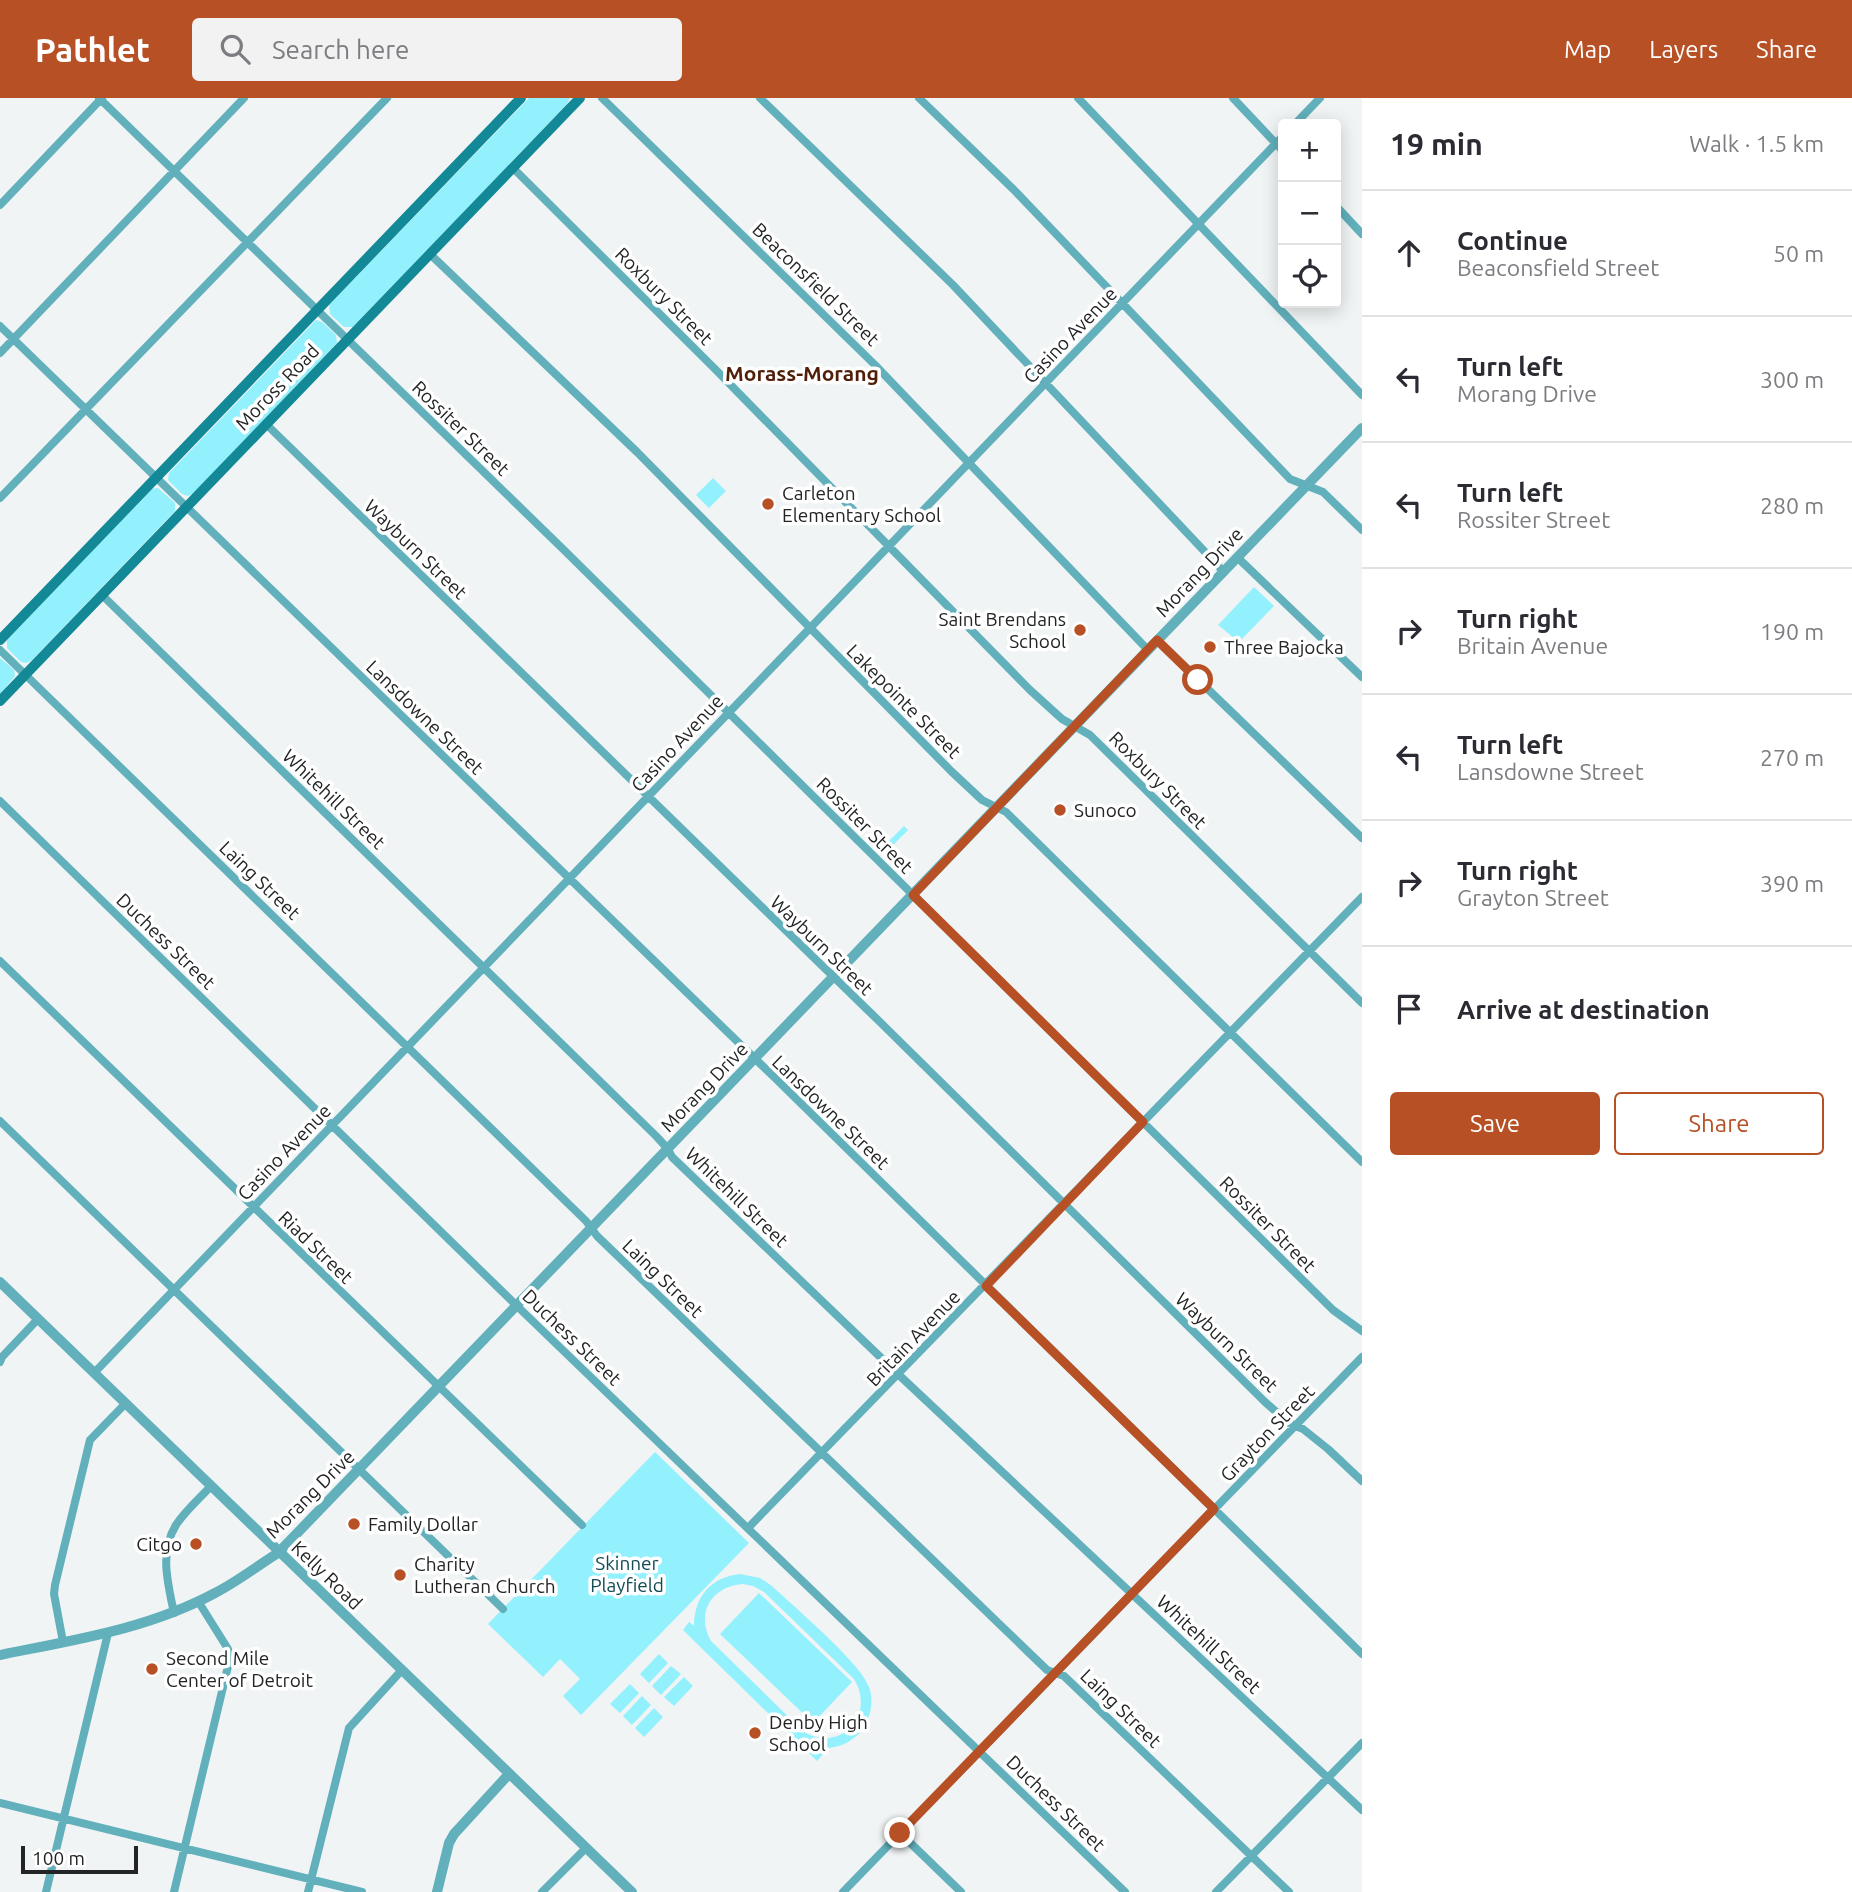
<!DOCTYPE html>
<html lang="en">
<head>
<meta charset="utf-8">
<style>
	body { margin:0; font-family:Ubuntu,sans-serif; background:#f2f2f3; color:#2b2b33 }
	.controls { position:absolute; right:21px; top:21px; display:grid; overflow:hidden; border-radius:7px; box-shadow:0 4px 18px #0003 }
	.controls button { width:63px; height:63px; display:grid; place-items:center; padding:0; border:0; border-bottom:2px solid #e1e1e2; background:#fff; color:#2b2b33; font:35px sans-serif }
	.scale { position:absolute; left:21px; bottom:18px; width:117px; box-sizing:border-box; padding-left:7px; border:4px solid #232425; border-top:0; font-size:19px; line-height:24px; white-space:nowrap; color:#232425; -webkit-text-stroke:5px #fff; paint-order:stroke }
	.stop { position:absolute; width:21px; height:21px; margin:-16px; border:5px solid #b75125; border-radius:50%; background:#fff }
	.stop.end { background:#b75125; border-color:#fff; box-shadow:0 2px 7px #0008 }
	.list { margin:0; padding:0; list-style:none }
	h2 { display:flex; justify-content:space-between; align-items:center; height:91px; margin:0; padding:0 28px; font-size:30px }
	h2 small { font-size:23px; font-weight:400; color:#7c7c81 }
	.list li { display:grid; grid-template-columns:46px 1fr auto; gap:21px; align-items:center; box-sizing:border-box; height:126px; padding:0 28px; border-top:2px solid #e1e1e2 }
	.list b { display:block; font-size:26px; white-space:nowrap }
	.list p { margin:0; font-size:23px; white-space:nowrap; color:#7c7c81 }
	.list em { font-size:23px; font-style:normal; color:#7c7c81 }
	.actions { display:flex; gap:14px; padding:21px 28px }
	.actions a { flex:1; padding:16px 0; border:2px solid #b75125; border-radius:7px; text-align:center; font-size:24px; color:#b75125 }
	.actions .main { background:#b75125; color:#fff }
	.icon { flex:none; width:38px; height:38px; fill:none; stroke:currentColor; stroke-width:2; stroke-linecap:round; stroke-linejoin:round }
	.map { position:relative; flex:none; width:1362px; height:1794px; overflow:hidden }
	header { display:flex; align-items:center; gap:42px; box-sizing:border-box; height:98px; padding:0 35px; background:#b75125; color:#fff }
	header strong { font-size:33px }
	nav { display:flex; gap:38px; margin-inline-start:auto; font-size:24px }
	.search { width:490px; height:63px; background:#f2f2f3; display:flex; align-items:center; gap:18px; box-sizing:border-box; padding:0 24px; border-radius:7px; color:#7c7c81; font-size:26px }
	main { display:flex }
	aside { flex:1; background:#fff }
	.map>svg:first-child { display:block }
	.green { fill:#93f0fd; fill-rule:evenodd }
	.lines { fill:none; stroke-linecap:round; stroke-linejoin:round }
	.minor { stroke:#61b0bb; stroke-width:8 }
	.tertiary { stroke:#61b0bb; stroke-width:10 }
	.secondary { stroke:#138997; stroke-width:10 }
	.route { stroke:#b75125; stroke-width:9 }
	.poi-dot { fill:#b75125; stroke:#fff; stroke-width:2.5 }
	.labels { text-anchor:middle; stroke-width:7; stroke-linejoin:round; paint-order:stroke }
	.street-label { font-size:19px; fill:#232425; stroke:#fff }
	.poi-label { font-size:19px; fill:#232425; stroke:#fff; text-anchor:start }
	.park-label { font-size:19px; fill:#114b53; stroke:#fff }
	.neighbourhood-label { font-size:21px; font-weight:bold; fill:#501f0a; stroke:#fff }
</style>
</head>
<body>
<header>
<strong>Pathlet</strong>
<div class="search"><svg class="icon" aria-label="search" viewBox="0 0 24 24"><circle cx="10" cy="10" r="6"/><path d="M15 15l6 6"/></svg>Search here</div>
<nav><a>Map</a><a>Layers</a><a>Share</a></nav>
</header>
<main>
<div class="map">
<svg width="1362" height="1794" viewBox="0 0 1362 1794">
	<rect width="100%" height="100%" fill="#f0f4f5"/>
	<path class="green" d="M 529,0 L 570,0 L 567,6 L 353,229 L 344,229 L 330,216 L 329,207 Z
		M 316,222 L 322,224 L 336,237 L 337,245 L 194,395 L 188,398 L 182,396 L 168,382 L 169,375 Z
		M 713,380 L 726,393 L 709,410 L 696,397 Z
		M 158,390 L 175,405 L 175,413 L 32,562 L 26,565 L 21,564 L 7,550 L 7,542 L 152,391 Z
		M 1254,489 L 1274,508 L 1239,544 L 1218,527 Z
		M 0,560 L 14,572 L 15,578 L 0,596 Z
		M 904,728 L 908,732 L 893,747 L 895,750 L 888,757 L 882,750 Z
		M 655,1354 L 749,1445 L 581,1617 L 563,1598 L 580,1581 L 560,1561 L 543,1579 L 488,1526 Z
		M 740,1476 L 760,1480 L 772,1488 C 793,1508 861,1565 869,1589 C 874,1602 871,1618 863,1630 C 854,1644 838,1651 821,1650 L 825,1654 L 817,1663 L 683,1532 L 689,1524 L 694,1528 C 694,1499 711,1479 740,1476 ZM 743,1486 L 753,1488 L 764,1494 L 854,1581 C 876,1617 841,1655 804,1634 L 711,1543 C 695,1515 712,1488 743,1486 Z
		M 759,1495 L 852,1584 L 813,1625 L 720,1536 Z
		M 659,1556 L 668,1565 L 649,1585 L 640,1576 Z
		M 671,1568 L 681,1576 L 661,1597 L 652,1588 Z
		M 684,1579 L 693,1588 L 674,1608 L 664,1599 Z
		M 630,1586 L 639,1595 L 620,1615 L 610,1606 Z
		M 642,1598 L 651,1607 L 632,1627 L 623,1618 Z
		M 654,1610 L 663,1619 L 644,1639 L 635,1630 Z"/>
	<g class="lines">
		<path class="minor" d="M 99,0 L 565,453 L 1333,1212 L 1362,1233
			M 602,0 L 875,267 L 1148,552
			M 760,0 L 953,187 L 1224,474
			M 919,0 L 1016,94 L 1290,381 L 1323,394 L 1362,432
			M 1078,0 L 1362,297
			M 1233,0 L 1283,53
			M 1295,26 L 1320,0
			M 513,70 L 715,271 L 1030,592 L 1062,621 L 1090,637 L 1362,905
			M 0,107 L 102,0
			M 1336,108 L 1362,136
			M 430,156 L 637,354 L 951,673 L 982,702 L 1006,714 L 1362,1064
			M 0,228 L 775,980 L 1362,1556
			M 0,255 L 244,0
			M 266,326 L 881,925 L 1265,1304 L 1289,1325 L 1303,1331 L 1328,1351 L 1362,1383
			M 0,400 L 387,0
			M 1238,460 L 1362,579
			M 102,497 L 656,1038 L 668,1051 L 672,1059 L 899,1277 L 1362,1712
			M 1157,542 L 1362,740
			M 0,552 L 586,1123 L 597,1138 L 1047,1572 L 1064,1578 L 1289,1794
			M 0,703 L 517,1208 L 1125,1794
			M 0,863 L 582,1427
			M 0,1023 L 503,1511
			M 0,1264 L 2,1259 L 38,1221
			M 94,1275 L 1283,38
			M 748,1430 L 1362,799
			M 174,1515 C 168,1486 159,1454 176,1427 C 185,1413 199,1401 210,1389
			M 63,1544 L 54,1496 L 55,1487 L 90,1342 L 125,1306
			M 0,1705 L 362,1794
			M 900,1735 L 961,1794
			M 46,1794 L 108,1535
			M 174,1794 L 230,1560 L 228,1551 L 198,1503
			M 308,1794 L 349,1630 L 401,1573
			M 542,1794 L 586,1750
			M 843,1794 L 1362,1259
			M 1216,1794 L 1362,1645"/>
		<path class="tertiary" d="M 0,1184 L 632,1794
			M 0,1557 C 74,1542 148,1531 215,1495 C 237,1484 257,1468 278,1455 L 1362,330
			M 437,1794 L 449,1745 L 454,1736 L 509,1676"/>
		<path class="secondary" d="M 0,542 L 521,0
			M 0,603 L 580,0"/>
	</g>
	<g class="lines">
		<path class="route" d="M 900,1735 L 1214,1411 L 986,1188 L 1143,1024 L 913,797 L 1157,542 L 1198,582"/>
	</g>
	<g class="poi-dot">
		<circle cx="768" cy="406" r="7"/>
		<circle cx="1080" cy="532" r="7"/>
		<circle cx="1210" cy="549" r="7"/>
		<circle cx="1060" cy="712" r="7"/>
		<circle cx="354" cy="1426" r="7"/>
		<circle cx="196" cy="1446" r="7"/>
		<circle cx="400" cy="1477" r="7"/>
		<circle cx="152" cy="1571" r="7"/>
		<circle cx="755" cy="1635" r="7"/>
	</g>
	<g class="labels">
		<g class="street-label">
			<text transform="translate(816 186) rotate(44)" y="7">Beaconsfield Street</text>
			<text transform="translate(664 198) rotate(45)" y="7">Roxbury Street</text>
			<text transform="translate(1070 237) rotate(-46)" y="7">Casino Avenue</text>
			<text transform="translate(277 289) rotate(-46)" y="7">Moross Road</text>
			<text transform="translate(461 330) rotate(44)" y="7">Rossiter Street</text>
			<text transform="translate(416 451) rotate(44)" y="7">Wayburn Street</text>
			<text transform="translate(1199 474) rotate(-46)" y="7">Morang Drive</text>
			<text transform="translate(904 603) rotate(45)" y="7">Lakepointe Street</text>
			<text transform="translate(425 619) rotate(44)" y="7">Lansdowne Street</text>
			<text transform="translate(677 645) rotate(-47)" y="7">Casino Avenue</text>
			<text transform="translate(1158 682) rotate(45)" y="7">Roxbury Street</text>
			<text transform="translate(334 701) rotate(44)" y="7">Whitehill Street</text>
			<text transform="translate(865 727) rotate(45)" y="7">Rossiter Street</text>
			<text transform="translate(260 782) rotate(44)" y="7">Laing Street</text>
			<text transform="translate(166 843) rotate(44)" y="7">Duchess Street</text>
			<text transform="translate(822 847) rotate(44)" y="7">Wayburn Street</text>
			<text transform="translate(704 989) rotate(-46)" y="7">Morang Drive</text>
			<text transform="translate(831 1014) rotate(44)" y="7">Lansdowne Street</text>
			<text transform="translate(284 1054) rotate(-46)" y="7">Casino Avenue</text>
			<text transform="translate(737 1099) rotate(44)" y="7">Whitehill Street</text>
			<text transform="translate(1268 1126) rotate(45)" y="7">Rossiter Street</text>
			<text transform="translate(316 1149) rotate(44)" y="7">Riad Street</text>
			<text transform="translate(663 1180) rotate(44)" y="7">Laing Street</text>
			<text transform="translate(572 1239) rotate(44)" y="7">Duchess Street</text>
			<text transform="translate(913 1240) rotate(-46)" y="7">Britain Avenue</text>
			<text transform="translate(1227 1244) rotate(44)" y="7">Wayburn Street</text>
			<text transform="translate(1267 1335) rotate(-46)" y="7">Grayton Street</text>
			<text transform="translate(310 1396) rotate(-45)" y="7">Morang Drive</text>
			<text transform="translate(327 1477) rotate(44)" y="7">Kelly Road</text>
			<text transform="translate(1209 1546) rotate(43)" y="7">Whitehill Street</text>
			<text transform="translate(1121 1610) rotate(44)" y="7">Laing Street</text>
			<text transform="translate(1056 1705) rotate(44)" y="7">Duchess Street</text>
		</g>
		<g class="poi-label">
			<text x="782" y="402">Carleton<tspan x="782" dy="22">Elementary School</tspan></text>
			<text x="1066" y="528" text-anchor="end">Saint Brendans<tspan x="1066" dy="22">School</tspan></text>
			<text x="1224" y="556">Three Bajocka</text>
			<text x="1074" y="719">Sunoco</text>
			<text x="368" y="1433">Family Dollar</text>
			<text x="182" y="1453" text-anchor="end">Citgo</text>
			<text x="414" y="1473">Charity<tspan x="414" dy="22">Lutheran Church</tspan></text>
			<text x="166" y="1567">Second Mile<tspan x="166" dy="22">Center of Detroit</tspan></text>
			<text x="769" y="1631">Denby High<tspan x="769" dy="22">School</tspan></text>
		</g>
		<g class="park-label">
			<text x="627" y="1472">Skinner<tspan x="627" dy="22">Playfield</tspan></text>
		</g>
		<g class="neighbourhood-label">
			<text x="802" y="283">Morass-Morang</text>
		</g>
	</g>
</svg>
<div class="controls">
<button>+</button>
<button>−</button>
<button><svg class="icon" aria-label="locate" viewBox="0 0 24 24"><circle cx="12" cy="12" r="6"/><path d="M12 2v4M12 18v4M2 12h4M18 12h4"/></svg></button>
</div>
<div class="scale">100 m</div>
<div class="stop" style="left:1198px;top:582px"></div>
<div class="stop end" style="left:900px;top:1735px"></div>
</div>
<aside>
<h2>19 min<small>Walk · 1.5 km</small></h2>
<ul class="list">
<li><svg class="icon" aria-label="ahead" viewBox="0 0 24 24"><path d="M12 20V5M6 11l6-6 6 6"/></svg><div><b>Continue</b><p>Beaconsfield Street</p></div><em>50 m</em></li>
<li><svg class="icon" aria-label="left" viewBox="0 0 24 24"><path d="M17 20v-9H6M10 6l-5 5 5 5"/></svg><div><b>Turn left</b><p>Morang Drive</p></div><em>300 m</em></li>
<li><svg class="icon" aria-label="left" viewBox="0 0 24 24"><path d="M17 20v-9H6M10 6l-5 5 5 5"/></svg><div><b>Turn left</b><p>Rossiter Street</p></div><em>280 m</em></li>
<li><svg class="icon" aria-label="right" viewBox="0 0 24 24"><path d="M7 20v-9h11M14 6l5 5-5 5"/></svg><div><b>Turn right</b><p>Britain Avenue</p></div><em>190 m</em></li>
<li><svg class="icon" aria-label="left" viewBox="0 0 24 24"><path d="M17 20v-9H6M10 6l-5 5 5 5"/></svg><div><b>Turn left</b><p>Lansdowne Street</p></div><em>270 m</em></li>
<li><svg class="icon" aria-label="right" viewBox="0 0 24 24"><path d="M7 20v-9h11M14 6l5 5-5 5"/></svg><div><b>Turn right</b><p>Grayton Street</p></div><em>390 m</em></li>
<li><svg class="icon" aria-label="arrive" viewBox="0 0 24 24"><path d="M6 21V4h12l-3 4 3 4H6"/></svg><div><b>Arrive at destination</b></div></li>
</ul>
<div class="actions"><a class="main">Save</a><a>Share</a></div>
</aside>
</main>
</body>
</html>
